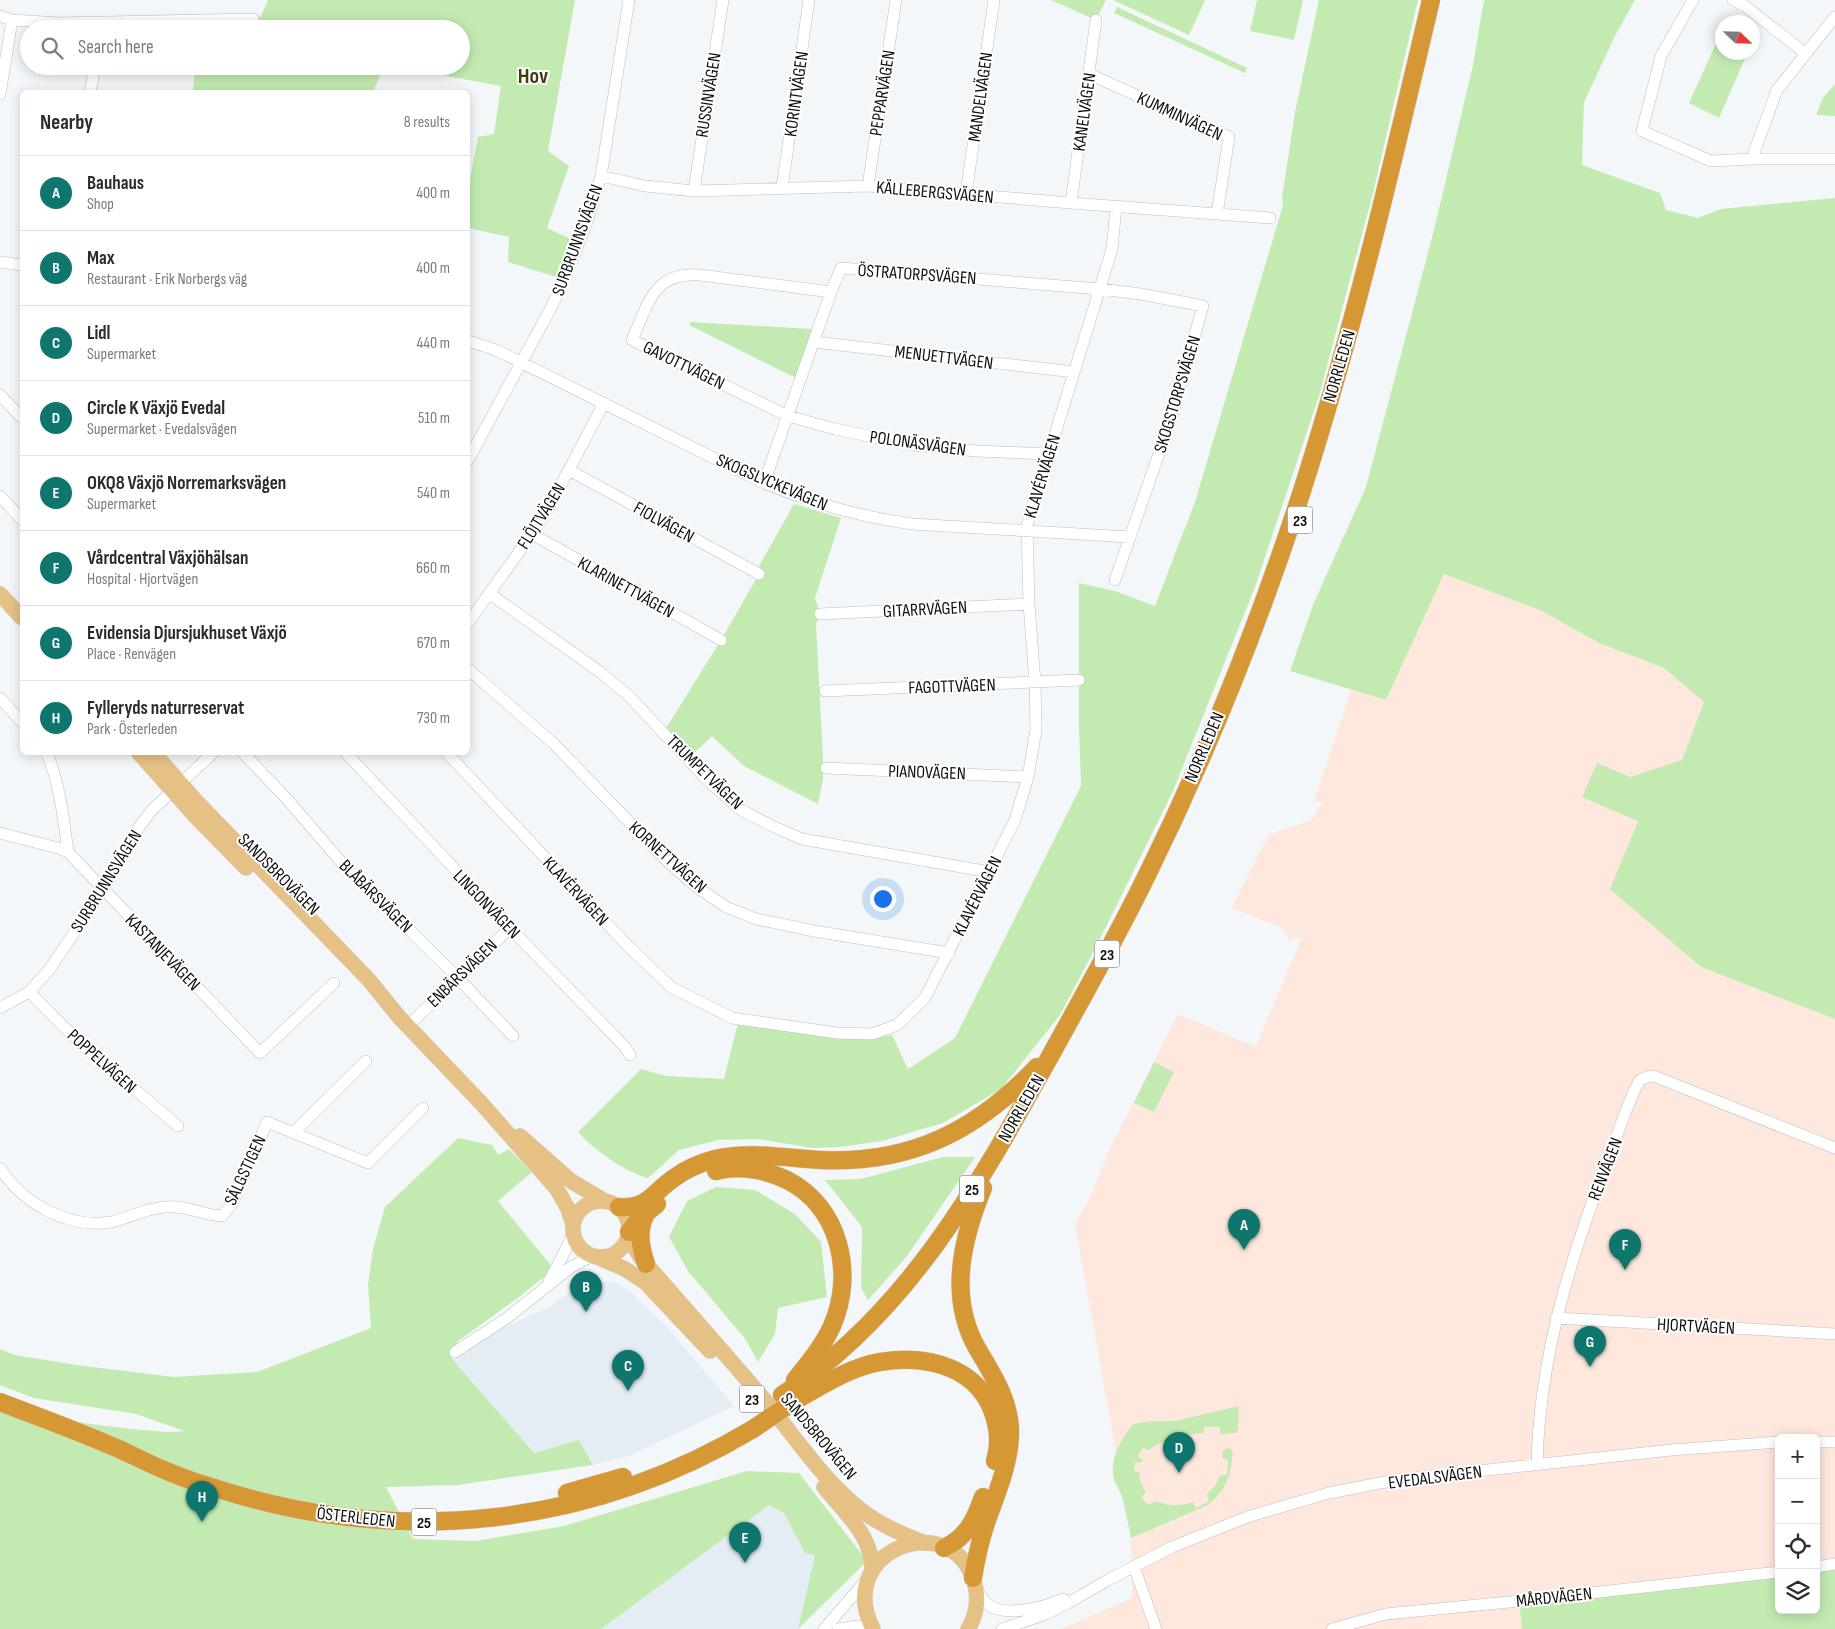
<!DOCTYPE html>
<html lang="en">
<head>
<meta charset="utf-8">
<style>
	body { margin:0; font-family:"Sofia Sans Condensed",sans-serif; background:#f7f7f7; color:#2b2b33 }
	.controls { position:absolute; right:15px; bottom:15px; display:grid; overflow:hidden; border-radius:8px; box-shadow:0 2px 12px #0003 }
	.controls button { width:45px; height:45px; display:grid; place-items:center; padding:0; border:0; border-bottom:1px solid #e1e1e2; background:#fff; color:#2b2b33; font:25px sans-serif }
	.compass { position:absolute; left:1715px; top:15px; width:45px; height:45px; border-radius:50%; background:#fff; box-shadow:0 2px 12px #0003; rotate:113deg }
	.you { position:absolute; left:882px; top:898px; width:18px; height:18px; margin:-12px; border:4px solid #fff; border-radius:50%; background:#1a73e8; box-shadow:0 0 0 8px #1a73e833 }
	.badge { display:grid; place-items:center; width:32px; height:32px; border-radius:50%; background:#0f766e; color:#fff; font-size:16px; font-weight:700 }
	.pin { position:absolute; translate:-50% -41px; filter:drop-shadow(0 1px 2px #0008) }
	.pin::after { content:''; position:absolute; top:26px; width:18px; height:15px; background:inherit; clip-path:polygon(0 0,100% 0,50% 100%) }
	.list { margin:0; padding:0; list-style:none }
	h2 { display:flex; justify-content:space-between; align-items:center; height:65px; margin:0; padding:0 20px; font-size:21px }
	h2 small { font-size:16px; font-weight:400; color:#7c7c81 }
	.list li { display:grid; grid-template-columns:32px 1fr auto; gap:15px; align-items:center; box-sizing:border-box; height:75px; padding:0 20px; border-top:1px solid #e1e1e2 }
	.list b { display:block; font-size:19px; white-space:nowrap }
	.list p { margin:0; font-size:16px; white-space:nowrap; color:#7c7c81 }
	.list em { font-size:16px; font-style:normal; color:#7c7c81 }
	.icon { flex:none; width:28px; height:28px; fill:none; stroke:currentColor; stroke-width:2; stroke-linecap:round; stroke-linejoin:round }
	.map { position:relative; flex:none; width:1835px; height:1629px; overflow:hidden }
	.search { position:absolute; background:#fff; box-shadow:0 2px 12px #0003; left:20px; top:20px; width:450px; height:55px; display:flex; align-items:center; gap:12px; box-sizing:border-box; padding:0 18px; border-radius:28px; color:#7c7c81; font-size:19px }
	.panel { position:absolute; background:#fff; box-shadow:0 2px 12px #0003; left:20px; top:90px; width:450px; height:665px; border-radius:8px }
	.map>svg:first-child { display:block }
	.built { fill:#e4edf4 }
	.industrial { fill:#fee7dc }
	.green { fill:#c3ebb1 }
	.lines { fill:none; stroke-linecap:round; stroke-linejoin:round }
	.minor-casing { stroke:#bdbfc1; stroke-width:12 }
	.major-casing { stroke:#d4d4d4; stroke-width:16 }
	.highway-casing { stroke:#d4d4d4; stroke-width:19 }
	.minor { stroke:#fff; stroke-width:11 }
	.major { stroke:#e6c185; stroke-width:15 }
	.highway { stroke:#d69834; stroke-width:18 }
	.highway-bridge-casing { stroke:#d4d4d4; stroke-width:19; stroke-linecap:butt }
	.highway-bridge { stroke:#d69834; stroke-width:18 }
	.labels { text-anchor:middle; stroke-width:4; stroke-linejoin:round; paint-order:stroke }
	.shield { fill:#fff; stroke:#565758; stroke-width:1 }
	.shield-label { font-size:16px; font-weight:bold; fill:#0e0f10 }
	.street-label { font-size:18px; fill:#0e0f10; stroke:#fff }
	.district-label { font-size:22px; font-weight:bold; fill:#423d13; stroke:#fff }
</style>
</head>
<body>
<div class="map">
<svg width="1835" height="1629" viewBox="0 0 1835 1629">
	<rect width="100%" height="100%" fill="#f4f7f9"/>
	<path class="built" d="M 586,1281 L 614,1282 L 632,1293 L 667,1327 L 734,1406 L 629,1456 L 593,1465 L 579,1440 L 534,1453 L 452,1359 L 501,1329 L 549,1307 Z
		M 769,1505 L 784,1513 L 805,1553 L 815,1555 L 798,1629 L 601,1629 Z"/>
	<path class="industrial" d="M 1444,574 L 1540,610 L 1599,643 L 1664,668 L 1704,702 L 1682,760 L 1630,777 L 1597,763 L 1638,820 L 1611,889 L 1701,967 L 1835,1019 L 1835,1564 L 1816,1567 L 1816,1438 L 1779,1438 L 1779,1572 L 1519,1601 L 1522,1629 L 1061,1629 L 1132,1598 L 1131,1538 L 1121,1494 L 1114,1481 L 1113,1466 L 1116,1452 L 1075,1224 L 1090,1197 L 1114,1140 L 1178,1014 L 1256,1047 L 1302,937 L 1289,940 L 1283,928 L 1232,908 L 1268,835 L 1312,820 L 1322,803 L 1314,801 L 1351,690 L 1386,700 Z"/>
	<path class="green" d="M 268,0 L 575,0 L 548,151 L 569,166 L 547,228 L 573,240 L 556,277 L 508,262 L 509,237 L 468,228 L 468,191 L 478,137 L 494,134 L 501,86 L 430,73 L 411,66 L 461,66 L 461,29 L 203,29 L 207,24 L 250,24 L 261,16 Z
		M 1051,0 L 1106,0 L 1096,20 Z
		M 1113,0 L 1205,0 L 1189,35 Z
		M 1257,0 L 1303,0 L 1294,40 L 1250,31 Z
		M 1319,0 L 1418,0 L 1373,193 L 1319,396 L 1255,587 L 1173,791 L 1101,937 L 1060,1015 L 1001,1089 L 943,1123 L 882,1141 L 840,1147 L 813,1148 L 757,1139 L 718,1140 L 679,1150 L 648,1178 C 626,1173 593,1149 578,1132 L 641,1069 L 666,1076 L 724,1079 L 738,1023 L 871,1039 L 892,1035 L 908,1069 L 955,1038 L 1081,786 L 1079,728 L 1079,583 L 1115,591 L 1155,606 L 1195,502 L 1283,205 L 1282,198 L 1295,112 Z
		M 1484,0 L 1635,0 L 1614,38 L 1584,102 L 1582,165 L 1660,193 L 1666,210 L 1698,218 L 1721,209 L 1835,198 L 1835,1019 L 1701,967 L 1610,889 L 1638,821 L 1582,797 L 1597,763 L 1630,777 L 1682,760 L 1704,702 L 1664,668 L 1599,643 L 1540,610 L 1444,574 L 1386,700 L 1290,671 L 1313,605 L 1366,487 L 1434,230 L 1473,65 Z
		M 1117,7 L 1247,68 L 1245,73 L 1114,13 Z
		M 1719,37 L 1722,39 L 1722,52 L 1744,53 L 1747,54 L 1719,118 L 1689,103 Z
		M 195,66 L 384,66 L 373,92 L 193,92 Z
		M 1835,84 L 1835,116 L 1816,115 L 1823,98 Z
		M 691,322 L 812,329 L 796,378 L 689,325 Z
		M 794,504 L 841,518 L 815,598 L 820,614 L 816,624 L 823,758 L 823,779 L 818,804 L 744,766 L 712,736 L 688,759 L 663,733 L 721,640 L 759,574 L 764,574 L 759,566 Z
		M 1154,1062 L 1174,1072 L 1154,1112 L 1134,1103 Z
		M 458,1138 L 492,1145 L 498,1155 L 509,1149 L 532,1172 L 498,1201 L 554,1269 L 519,1297 L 458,1341 L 452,1359 L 534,1453 L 579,1440 L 593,1465 L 458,1485 L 386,1487 L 413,1539 L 475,1541 L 564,1526 L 747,1471 L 799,1473 L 867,1561 L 798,1629 L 815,1555 L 805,1553 L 784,1513 L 769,1505 L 601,1629 L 0,1629 L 0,1406 C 47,1417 93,1426 142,1430 C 156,1431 171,1433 184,1431 L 136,1414 L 34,1398 L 0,1385 L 0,1349 L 15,1355 L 76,1365 L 174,1377 L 257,1372 L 371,1328 L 368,1285 L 373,1249 L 385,1207 Z
		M 943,1157 L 975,1157 L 907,1256 L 868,1300 L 861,1288 L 862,1227 L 825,1180 L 861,1179 Z
		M 716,1187 L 755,1190 L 795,1214 L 821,1242 L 827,1297 L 778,1308 L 775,1334 L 758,1362 L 746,1340 L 688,1271 L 669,1237 L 687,1201 Z
		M 1239,1406 L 1238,1430 L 1235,1433 L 1220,1434 L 1220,1427 L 1204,1427 L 1203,1433 C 1184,1434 1164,1438 1149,1450 L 1143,1448 L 1138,1456 L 1143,1460 L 1141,1463 L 1135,1462 L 1134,1471 L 1140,1473 L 1140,1481 L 1146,1492 L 1141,1497 L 1148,1505 L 1155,1501 C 1171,1506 1177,1507 1193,1502 L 1196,1508 L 1209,1501 L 1207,1494 L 1214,1487 L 1221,1475 L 1227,1475 L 1228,1460 L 1222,1458 L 1223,1450 L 1228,1448 L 1232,1450 L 1233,1454 C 1229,1478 1228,1488 1208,1505 L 1131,1538 C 1128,1524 1126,1510 1122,1496 C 1120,1491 1117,1487 1115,1482 C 1107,1461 1121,1440 1133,1424 L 1153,1421 L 1174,1421 Z
		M 1835,1564 L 1835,1629 L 1522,1629 L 1519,1601 L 1779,1572 L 1779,1610 L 1816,1610 L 1816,1567 Z"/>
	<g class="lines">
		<defs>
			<path id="minor" d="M 1693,0 L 1661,56 L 1642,131 L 1711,161 L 1753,159 L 1835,159
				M 1733,0 L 1745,6 L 1805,53
				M 0,16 L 12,20 L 59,23 L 253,19
				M 1089,74 L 1229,137 L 1217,214
				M 90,92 L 93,77
				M 0,94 L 12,20
				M 1753,159 L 1755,150 L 1777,90 L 1835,17
				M 601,176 L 645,186 L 694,191 L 868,186 L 1071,203 L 1270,218
				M 868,186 L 896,0
				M 782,188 L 809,0
				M 694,191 L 723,0
				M 966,194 L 994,0
				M 1071,203 L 1096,20
				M 0,262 L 22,265
				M 831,292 L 700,275 C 653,271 648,305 632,340 L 788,416 L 835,429 L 912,445 L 977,451 L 1049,454
				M 468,341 L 496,350 L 764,483 C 812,503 860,517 912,524 L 1130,537
				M 814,342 L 1074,372
				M 0,395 L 22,418
				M 468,460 L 551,308 L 572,261 L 588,219 L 601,176 L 629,0
				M 569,470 L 759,574
				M 764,483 L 831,292 L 841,268 L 1100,289 L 1141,294 L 1203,306 L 1170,422 L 1115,580
				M 0,496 L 22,520
				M 532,534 L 721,640
				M 490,594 L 600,672 L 629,696 L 708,781 L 741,810 L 772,826 L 802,839 L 990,872
				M 820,614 L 1029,604
				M 468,623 L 532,534 L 552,502 L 604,403
				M 468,669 L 554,744 L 665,859 L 694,885 L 726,907 L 756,919 L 814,931 L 949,953
				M 825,691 L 1079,680
				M 0,698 L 22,722
				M 46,752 C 59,778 64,822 68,852 L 260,1053 L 334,983
				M 242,752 L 286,798 L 342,863 L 457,977 L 513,1036
				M 345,752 L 510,928 L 625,1047 L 630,1055
				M 446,752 L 627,945 L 671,987 L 732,1018 L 837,1033 L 872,1034 L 897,1025 L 925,998 L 1015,820 L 1028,777 L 1036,730 L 1035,682 L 1029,604 L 1027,525 L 1112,249 L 1116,207
				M 826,768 L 1028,777
				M 0,833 L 58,848 L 68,852
				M 29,992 L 81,1044 L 178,1126
				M 0,1008 L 29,992 L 49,970 L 103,890 L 139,827 L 152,810 L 214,752
				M 415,1019 L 510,928
				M 294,1132 L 366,1061
				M 0,1168 C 22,1203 68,1229 111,1222 C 129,1218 146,1208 166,1207 C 186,1205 202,1215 222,1216 L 232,1204 L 267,1122 L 368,1163 L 423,1108
				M 549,1281 L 562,1257 L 573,1234
				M 1556,1318 L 1835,1334
				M 455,1352 L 507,1318 L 571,1267 L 592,1256
				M 1816,1442 L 1835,1442
				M 1537,1465 C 1539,1358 1571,1256 1609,1157 C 1618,1134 1628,1100 1640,1080 L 1649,1076 L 1656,1077 L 1835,1148
				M 1134,1567 L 1156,1629
				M 1816,1567 L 1835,1564
				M 977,1590 C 980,1594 982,1599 986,1603 C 1003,1619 1044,1607 1063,1599
				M 824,1629 L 868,1578
				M 838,1629 L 858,1626 L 872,1629
				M 1002,1629 L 1046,1614 L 1068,1603 L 1108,1580 L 1172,1547 L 1247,1517 L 1329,1493 L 1396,1480 L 1671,1450 L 1779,1442
				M 1332,1629 L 1386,1614 L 1519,1601 L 1779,1572"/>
			<path id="major" d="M 0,594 L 22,618
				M 138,752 L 196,817 L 246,868
				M 153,752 L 196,801 L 369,980 L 399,1017 L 482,1104 L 557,1189 L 568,1209 L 573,1224
				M 520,1136 L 571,1181 L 603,1200
				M573 1229a28 28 0 1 1 56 0a28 28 0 1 1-56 0Z
				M 628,1237 L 641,1258 C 681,1304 722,1350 761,1396 C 793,1433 822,1480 861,1510 C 880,1525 902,1534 925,1543
				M 597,1257 L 625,1269 L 645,1282 L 710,1351
				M 824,1487 C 844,1512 873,1536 872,1570
				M 873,1629 C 833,1551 950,1506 974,1581 C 979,1597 977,1615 968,1629"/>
			<path id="highway" d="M 716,1171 C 740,1165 765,1170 787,1180 C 840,1207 855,1274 832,1326 C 823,1346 809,1363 795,1380
				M 619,1207 C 648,1209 652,1193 674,1178 C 686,1169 700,1163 715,1159 C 749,1151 787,1158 821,1160 C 911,1164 976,1131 1037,1067
				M 645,1216 C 637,1233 641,1248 646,1264
				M 629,1232 L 639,1219 L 657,1204
				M 782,1395 C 905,1317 979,1185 1048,1060 C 1082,998 1117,937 1148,873 C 1208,751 1259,623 1301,494 C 1353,332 1392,166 1431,0
				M 796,1400 C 822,1386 850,1367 880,1362 C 927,1354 981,1367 995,1419 C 999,1432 999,1448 995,1461
				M 0,1402 C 36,1416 72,1429 107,1444 C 128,1452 148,1464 169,1472 C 185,1479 201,1484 218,1489 C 400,1547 589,1527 753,1429
				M 567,1493 L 623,1477
				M 944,1548 C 967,1537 975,1520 983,1497
				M 973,1578 C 976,1559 980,1541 986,1523 C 997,1492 1011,1461 1010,1428 C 1008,1397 992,1374 977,1348 C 948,1297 962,1239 983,1188"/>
		</defs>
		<use href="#minor" class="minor-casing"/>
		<use href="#major" class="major-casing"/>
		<use href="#highway" class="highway-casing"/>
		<use href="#minor" class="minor"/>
		<use href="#major" class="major"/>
		<use href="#highway" class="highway"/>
		<defs>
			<path id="highway-bridge" d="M 753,1429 L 796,1400"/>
		</defs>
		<use href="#highway-bridge" class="highway-bridge-casing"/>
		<use href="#highway-bridge" class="highway-bridge"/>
	</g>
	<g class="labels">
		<g class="shield">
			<rect x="1287.5" y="506.5" width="25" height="27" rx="4"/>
			<rect x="1094.5" y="940.5" width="25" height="27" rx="4"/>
			<rect x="959.5" y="1175.5" width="25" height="27" rx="4"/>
			<rect x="739.5" y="1385.5" width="25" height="27" rx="4"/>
			<rect x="411.5" y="1508.5" width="25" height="27" rx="4"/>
		</g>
		<g class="shield-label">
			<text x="1300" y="526">23</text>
			<text x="1107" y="960">23</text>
			<text x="972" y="1195">25</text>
			<text x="752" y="1405">23</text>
			<text x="424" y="1528">25</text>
		</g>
		<g class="street-label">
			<text transform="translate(882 93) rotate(-81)" y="6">PEPPARVÄGEN</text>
			<text transform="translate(796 94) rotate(-82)" y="6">KORINTVÄGEN</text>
			<text transform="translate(708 95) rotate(-81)" y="6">RUSSINVÄGEN</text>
			<text transform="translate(980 97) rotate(-82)" y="6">MANDELVÄGEN</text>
			<text transform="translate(1084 112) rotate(-82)" y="6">KANELVÄGEN</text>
			<text transform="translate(1180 116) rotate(25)" y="6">KUMMINVÄGEN</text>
			<text transform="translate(935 192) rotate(5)" y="6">KÄLLEBERGSVÄGEN</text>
			<text transform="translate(577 240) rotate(-70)" y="6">SURBRUNNSVÄGEN</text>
			<text transform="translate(917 274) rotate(4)" y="6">ÖSTRATORPSVÄGEN</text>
			<text transform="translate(944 357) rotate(7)" y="6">MENUETTVÄGEN</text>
			<text transform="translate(684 365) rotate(26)" y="6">GAVOTTVÄGEN</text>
			<text transform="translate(1339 366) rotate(-74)" y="6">NORRLEDEN</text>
			<text transform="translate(1177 394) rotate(-73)" y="6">SKOGSTORPSVÄGEN</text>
			<text transform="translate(918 443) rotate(8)" y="6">POLONÄSVÄGEN</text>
			<text transform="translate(1042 476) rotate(-73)" y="6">KLAVÉRVÄGEN</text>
			<text transform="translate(772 482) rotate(23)" y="6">SKOGSLYCKEVÄGEN</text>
			<text transform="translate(541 516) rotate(-58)" y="6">FLÖJTVÄGEN</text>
			<text transform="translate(664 522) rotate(29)" y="6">FIOLVÄGEN</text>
			<text transform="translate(626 587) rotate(29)" y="6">KLARINETTVÄGEN</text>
			<text transform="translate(925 609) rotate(-3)" y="6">GITARRVÄGEN</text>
			<text transform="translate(952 686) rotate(-2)" y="6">FAGOTTVÄGEN</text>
			<text transform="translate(1204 747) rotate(-67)" y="6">NORRLEDEN</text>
			<text transform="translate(705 772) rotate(44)" y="6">TRUMPETVÄGEN</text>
			<text transform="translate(927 772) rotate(2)" y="6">PIANOVÄGEN</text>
			<text transform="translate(668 857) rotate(42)" y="6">KORNETTVÄGEN</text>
			<text transform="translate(279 874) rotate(45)" y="6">SANDSBROVÄGEN</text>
			<text transform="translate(106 881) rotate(-58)" y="6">SURBRUNNSVÄGEN</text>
			<text transform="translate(576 891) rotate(47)" y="6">KLAVÉRVÄGEN</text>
			<text transform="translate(376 896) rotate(45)" y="6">BLÅBÄRSVÄGEN</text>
			<text transform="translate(977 896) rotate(-63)" y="6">KLAVÉRVÄGEN</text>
			<text transform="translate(487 904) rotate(46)" y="6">LINGONVÄGEN</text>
			<text transform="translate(163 952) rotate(46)" y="6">KASTANJEVÄGEN</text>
			<text transform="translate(462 973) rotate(-44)" y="6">ENBÄRSVÄGEN</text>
			<text transform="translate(102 1061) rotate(42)" y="6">POPPELVÄGEN</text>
			<text transform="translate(1021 1108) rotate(-60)" y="6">NORRLEDEN</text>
			<text transform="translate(1605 1169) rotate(-69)" y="6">RENVÄGEN</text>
			<text transform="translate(245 1170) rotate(-65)" y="6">SÄLGSTIGEN</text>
			<text transform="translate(1696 1326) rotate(3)" y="6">HJORTVÄGEN</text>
			<text transform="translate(819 1436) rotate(50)" y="6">SANDSBROVÄGEN</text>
			<text transform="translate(1435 1477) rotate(-7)" y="6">EVEDALSVÄGEN</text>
			<text transform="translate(356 1517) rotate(6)" y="6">ÖSTERLEDEN</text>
			<text transform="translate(1554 1597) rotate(-6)" y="6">MÅRDVÄGEN</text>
		</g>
		<g class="district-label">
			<text x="533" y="83">Hov</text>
		</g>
	</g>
</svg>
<div class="controls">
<button>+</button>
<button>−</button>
<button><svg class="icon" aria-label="locate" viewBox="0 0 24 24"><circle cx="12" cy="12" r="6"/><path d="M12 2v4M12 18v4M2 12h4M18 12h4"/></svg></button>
<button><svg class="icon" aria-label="layers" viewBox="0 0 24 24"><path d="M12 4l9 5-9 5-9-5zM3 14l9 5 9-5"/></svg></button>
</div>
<svg class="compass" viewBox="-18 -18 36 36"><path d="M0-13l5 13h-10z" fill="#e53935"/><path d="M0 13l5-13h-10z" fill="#7c7c81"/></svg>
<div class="you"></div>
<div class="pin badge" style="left:1244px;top:1250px">A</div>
<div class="pin badge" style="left:586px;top:1312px">B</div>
<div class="pin badge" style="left:628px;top:1391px">C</div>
<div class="pin badge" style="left:1179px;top:1473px">D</div>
<div class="pin badge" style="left:745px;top:1563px">E</div>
<div class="pin badge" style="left:1625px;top:1270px">F</div>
<div class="pin badge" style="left:1590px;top:1367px">G</div>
<div class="pin badge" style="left:202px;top:1522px">H</div>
<div class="search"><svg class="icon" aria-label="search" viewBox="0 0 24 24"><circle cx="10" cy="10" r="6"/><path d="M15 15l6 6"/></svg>Search here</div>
<section class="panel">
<h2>Nearby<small>8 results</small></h2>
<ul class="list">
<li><span class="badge">A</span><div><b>Bauhaus</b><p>Shop</p></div><em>400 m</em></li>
<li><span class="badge">B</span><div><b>Max</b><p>Restaurant · Erik Norbergs väg</p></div><em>400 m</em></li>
<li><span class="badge">C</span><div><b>Lidl</b><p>Supermarket</p></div><em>440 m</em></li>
<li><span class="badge">D</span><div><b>Circle K Växjö Evedal</b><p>Supermarket · Evedalsvägen</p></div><em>510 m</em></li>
<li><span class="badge">E</span><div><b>OKQ8 Växjö Norremarksvägen</b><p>Supermarket</p></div><em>540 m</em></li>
<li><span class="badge">F</span><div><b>Vårdcentral Växjöhälsan</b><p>Hospital · Hjortvägen</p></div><em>660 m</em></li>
<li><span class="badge">G</span><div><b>Evidensia Djursjukhuset Växjö</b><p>Place · Renvägen</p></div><em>670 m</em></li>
<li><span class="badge">H</span><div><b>Fylleryds naturreservat</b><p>Park · Österleden</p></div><em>730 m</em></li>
</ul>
</section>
</div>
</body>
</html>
